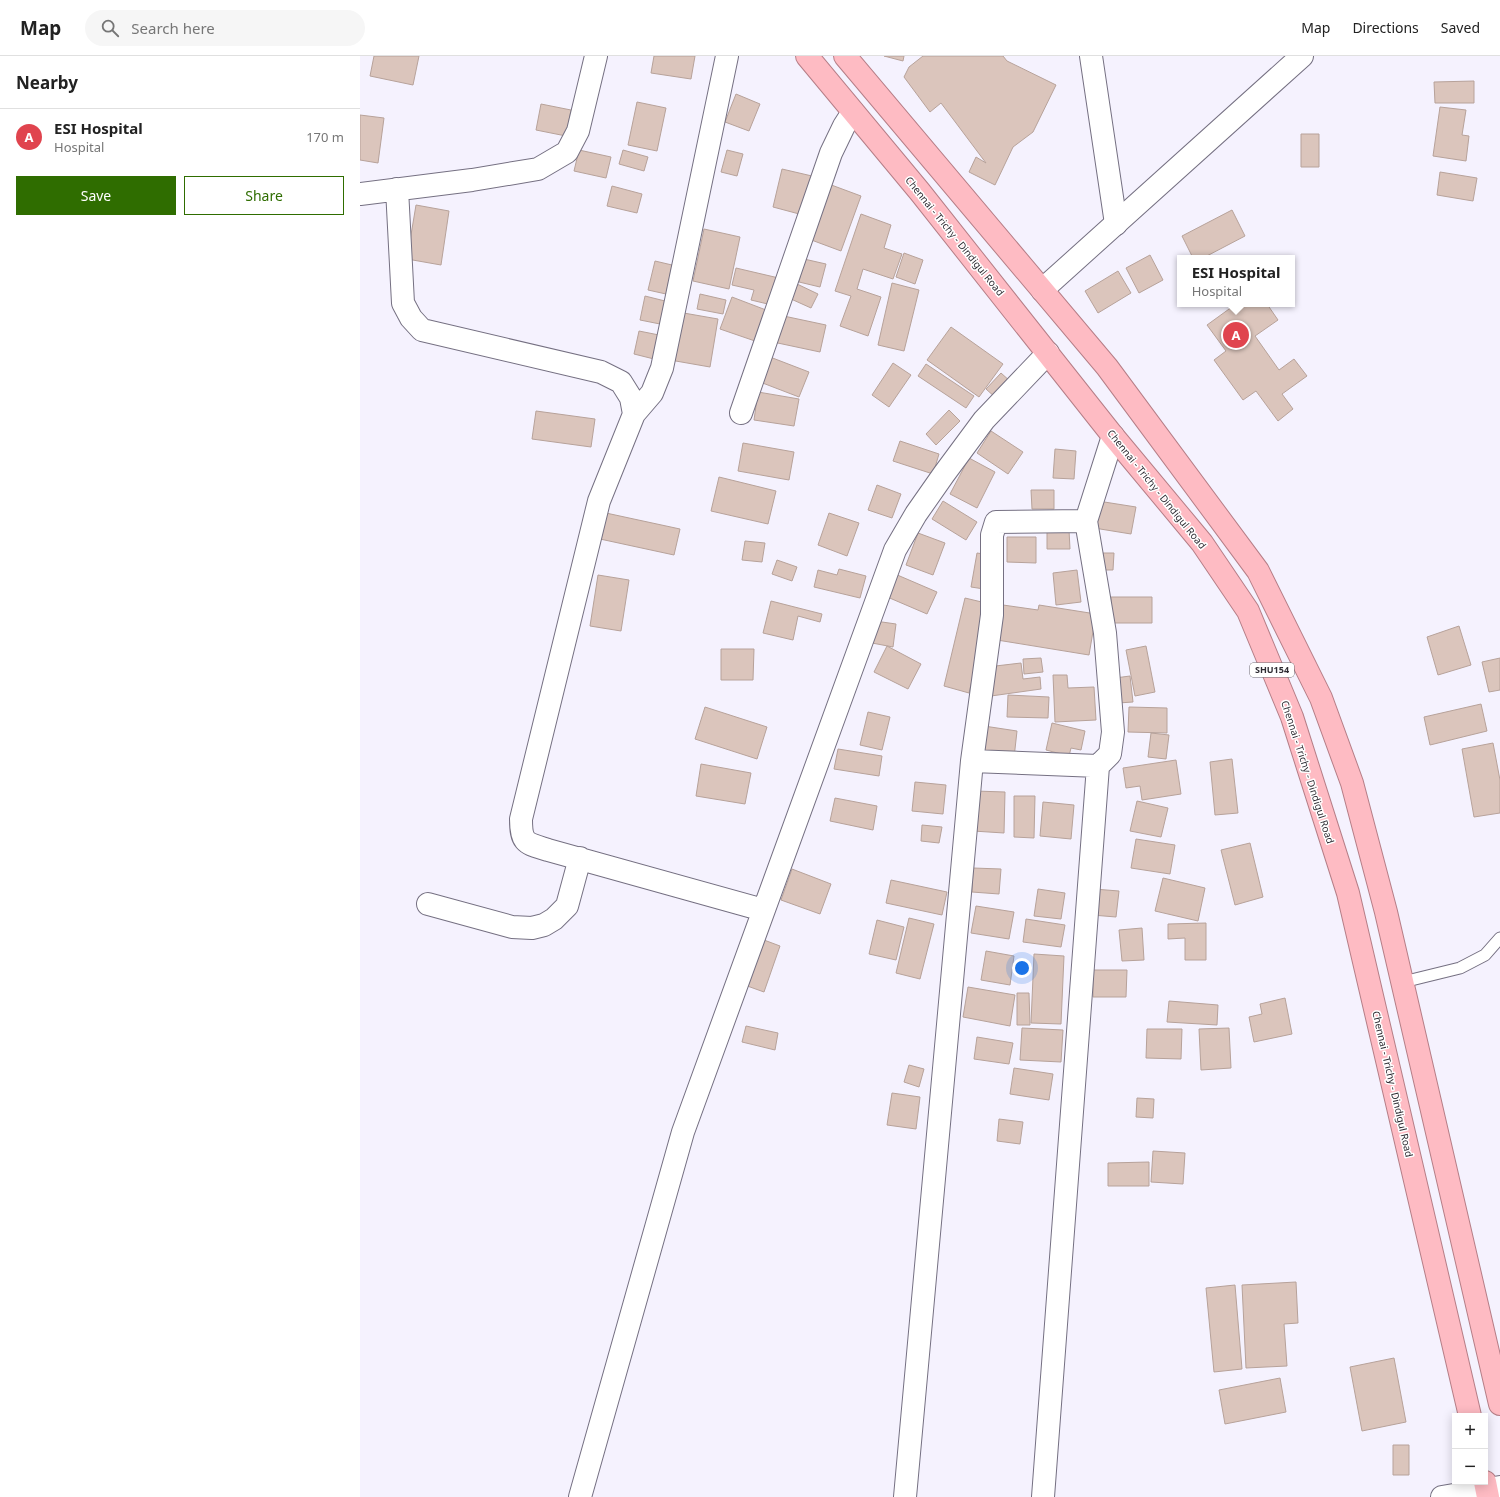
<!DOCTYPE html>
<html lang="en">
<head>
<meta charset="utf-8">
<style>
	body { margin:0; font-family:"Noto Sans",sans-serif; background:#f6f6f6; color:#222 }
	.controls { position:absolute; right:12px; bottom:12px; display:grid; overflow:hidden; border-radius:0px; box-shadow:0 2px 10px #0003 }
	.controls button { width:36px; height:36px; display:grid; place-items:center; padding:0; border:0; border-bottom:1px solid #e0e0e0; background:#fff; color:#222; font:20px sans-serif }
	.you { position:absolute; left:662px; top:912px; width:14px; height:14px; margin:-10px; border:3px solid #fff; border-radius:50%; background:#1a73e8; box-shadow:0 0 0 6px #1a73e833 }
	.badge { display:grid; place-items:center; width:26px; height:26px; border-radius:50%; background:#2f6d00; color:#fff; font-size:13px; font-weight:700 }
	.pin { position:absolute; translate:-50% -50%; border:2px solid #fff; box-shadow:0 1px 4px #0006 }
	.popup { position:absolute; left:817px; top:199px; width:118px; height:52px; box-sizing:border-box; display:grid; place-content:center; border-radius:0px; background:#fff; filter:drop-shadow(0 1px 3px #0005); font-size:13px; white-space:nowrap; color:#767676 }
	.popup b { font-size:15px; color:#222 }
	.popup::after { content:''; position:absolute; left:50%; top:100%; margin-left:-8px; border:8px solid transparent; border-top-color:#fff }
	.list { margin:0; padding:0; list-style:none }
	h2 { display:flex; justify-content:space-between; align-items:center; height:52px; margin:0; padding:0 16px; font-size:17px }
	h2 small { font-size:13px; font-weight:400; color:#767676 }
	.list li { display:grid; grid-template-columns:26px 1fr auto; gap:12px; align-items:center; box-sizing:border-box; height:56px; padding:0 16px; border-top:1px solid #e0e0e0 }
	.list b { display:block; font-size:15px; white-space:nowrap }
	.list p { margin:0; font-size:13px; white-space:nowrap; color:#767676 }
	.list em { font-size:13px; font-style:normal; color:#767676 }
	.actions { display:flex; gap:8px; padding:12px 16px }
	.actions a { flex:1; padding:9px 0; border:1px solid #2f6d00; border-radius:0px; text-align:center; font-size:14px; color:#2f6d00 }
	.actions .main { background:#2f6d00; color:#fff }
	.icon { flex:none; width:22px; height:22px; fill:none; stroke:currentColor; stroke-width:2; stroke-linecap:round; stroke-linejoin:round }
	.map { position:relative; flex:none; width:1140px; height:1441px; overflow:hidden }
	header { display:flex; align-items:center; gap:24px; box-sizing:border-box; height:56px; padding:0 20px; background:#fff; border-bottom:1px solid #e0e0e0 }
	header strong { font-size:19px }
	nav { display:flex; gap:22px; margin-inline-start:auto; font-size:14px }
	.search { width:280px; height:36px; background:#f6f6f6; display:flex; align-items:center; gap:10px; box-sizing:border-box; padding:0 14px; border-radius:22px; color:#767676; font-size:15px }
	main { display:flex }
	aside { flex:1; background:#fff }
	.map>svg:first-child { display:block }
	.building { fill:#dbc5bc; stroke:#b7a29a }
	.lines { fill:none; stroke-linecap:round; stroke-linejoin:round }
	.service-casing { stroke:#757082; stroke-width:13 }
	.minor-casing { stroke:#757082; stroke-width:24 }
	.tertiary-casing { stroke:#757082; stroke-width:24 }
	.trunk-casing { stroke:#b57e87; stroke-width:24 }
	.service { stroke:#fff; stroke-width:11 }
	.minor { stroke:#fff; stroke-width:22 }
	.tertiary { stroke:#fff; stroke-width:22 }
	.trunk { stroke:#febbc3; stroke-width:22 }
	.labels { text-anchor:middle; stroke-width:3; stroke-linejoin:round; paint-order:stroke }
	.shield { fill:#fff; stroke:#6d6b70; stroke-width:1 }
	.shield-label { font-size:9px; font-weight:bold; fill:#2e2c33 }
	.street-label { font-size:10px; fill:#2e2c33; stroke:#fff }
</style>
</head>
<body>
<header>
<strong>Map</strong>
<div class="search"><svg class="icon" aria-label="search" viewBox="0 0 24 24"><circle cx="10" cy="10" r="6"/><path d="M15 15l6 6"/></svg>Search here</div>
<nav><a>Map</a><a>Directions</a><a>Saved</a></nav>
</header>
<main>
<aside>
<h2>Nearby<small></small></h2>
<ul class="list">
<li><span class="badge" style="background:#e0444e">A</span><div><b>ESI Hospital</b><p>Hospital</p></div><em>170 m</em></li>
</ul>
<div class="actions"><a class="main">Save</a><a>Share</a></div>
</aside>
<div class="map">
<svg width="1140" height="1441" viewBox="0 0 1140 1441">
	<rect width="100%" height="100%" fill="#f5f2fe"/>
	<path class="building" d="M 14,0 L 59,0 L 53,29 L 10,20 Z
		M 294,0 L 335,0 L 331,23 L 291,17 Z
		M 524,0 L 544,0 L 543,5 Z
		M 563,0 L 643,0 L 647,5 L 696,29 L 673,76 L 653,91 L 635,129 L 609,116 L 616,101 L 626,107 L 581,47 L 570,56 L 544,21 L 549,11 Z
		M 1114,25 L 1114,47 L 1075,47 L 1074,26 Z
		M 376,38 L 400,48 L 389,75 L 365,66 Z
		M 277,46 L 306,52 L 297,95 L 268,89 Z
		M 181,48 L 211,54 L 206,80 L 176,74 Z
		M 1080,51 L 1106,54 L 1102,79 L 1109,80 L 1106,105 L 1073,100 Z
		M 0,59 L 24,62 L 18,107 L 0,104 Z
		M 941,78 L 959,78 L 959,111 L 941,111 Z
		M 219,94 L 251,101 L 246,122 L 214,115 Z
		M 263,94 L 288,101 L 284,115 L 259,108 Z
		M 367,94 L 383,98 L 377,120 L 361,116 Z
		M 422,113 L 452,120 L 443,159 L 413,151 Z
		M 1080,116 L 1117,122 L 1113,145 L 1077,139 Z
		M 466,127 L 501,140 L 481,195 L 446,182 Z
		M 252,130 L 282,138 L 277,157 L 247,150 Z
		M 56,149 L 89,155 L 81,209 L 47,203 Z
		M 872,154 L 885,180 L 843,202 L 833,202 L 822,180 Z
		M 501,158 L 531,169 L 524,192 L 542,198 L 533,223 L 503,213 L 497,233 L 521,241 L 508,280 L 480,270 L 491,240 L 475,235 Z
		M 344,173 L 380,181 L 369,233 L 333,225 Z
		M 544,197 L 563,204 L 555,228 L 536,221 Z
		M 790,199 L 803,224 L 779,237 L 766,212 Z
		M 444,203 L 466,208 L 460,231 L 439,226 Z
		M 295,205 L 312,209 L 306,238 L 288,234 Z
		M 376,212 L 423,223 L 416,250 L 391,244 L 394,234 L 372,229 Z
		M 758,215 L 771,237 L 738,257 L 725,235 Z
		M 532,227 L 559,234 L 544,295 L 518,289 Z
		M 437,228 L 458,238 L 451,252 L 431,243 Z
		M 340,238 L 366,244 L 363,258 L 337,253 Z
		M 285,240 L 305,245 L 300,268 L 280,264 Z
		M 372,241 L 406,254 L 395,285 L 360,273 Z
		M 876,248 L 907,248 L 918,264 L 895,280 L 919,314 L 934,303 L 947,320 L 922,338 L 933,353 L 918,365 L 896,335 L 883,344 L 854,304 L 866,295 L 847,269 Z
		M 318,256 L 358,263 L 350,311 L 310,304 Z
		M 419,259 L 466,269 L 460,296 L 413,286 Z
		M 591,271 L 643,308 L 619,341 L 567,304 Z
		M 279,275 L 299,279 L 294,303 L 274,298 Z
		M 410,301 L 449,316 L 439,341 L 400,326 Z
		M 533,307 L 551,319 L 529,351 L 512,339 Z
		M 566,308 L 614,340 L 606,352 L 558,320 Z
		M 641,317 L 651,326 L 636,342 L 626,333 Z
		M 398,336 L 439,343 L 434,370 L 394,364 Z
		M 589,354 L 600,365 L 576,389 L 566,378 Z
		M 176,355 L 235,363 L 231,391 L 172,383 Z
		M 631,375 L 663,396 L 648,418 L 617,397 Z
		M 540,385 L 579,398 L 573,418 L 533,405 Z
		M 383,387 L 434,396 L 429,424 L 378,415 Z
		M 695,393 L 716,395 L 714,423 L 693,422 Z
		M 609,402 L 635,416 L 617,452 L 590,438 Z
		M 359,421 L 416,435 L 408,468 L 351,455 Z
		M 517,429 L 541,438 L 532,462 L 508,454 Z
		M 671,434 L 694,434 L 694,453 L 672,453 Z
		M 583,445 L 617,466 L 606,484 L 572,463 Z
		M 738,445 L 776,451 L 771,478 L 734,472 Z
		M 246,457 L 320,473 L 314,499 L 240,483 Z
		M 469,457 L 499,467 L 487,500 L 458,489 Z
		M 687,474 L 709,474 L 710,493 L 687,493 Z
		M 558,477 L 585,487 L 573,519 L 546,509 Z
		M 647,481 L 676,481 L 676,507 L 647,506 Z
		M 385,485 L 405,487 L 402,506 L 382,504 Z
		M 617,497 L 630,499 L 624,533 L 611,531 Z
		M 743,497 L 754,497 L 753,514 L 742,514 Z
		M 417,504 L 437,511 L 432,525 L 412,518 Z
		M 479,513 L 506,520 L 500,542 L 454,531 L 458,514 L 477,519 Z
		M 717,514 L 721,546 L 696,549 L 693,517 Z
		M 535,518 L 577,536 L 567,558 L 525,540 Z
		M 238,519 L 269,524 L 261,575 L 230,570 Z
		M 751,541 L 792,541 L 792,567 L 751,567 Z
		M 605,542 L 630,548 L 609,637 L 584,630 Z
		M 411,545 L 462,558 L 460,566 L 438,560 L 433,584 L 403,577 Z
		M 643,549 L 678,554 L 679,549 L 736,558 L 729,599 L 637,584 Z
		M 515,565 L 536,568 L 533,591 L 512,587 Z
		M 1099,570 L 1111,609 L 1078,619 L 1067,581 Z
		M 527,590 L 561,608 L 548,633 L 514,616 Z
		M 786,590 L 795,636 L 775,640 L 766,594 Z
		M 361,593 L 394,593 L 393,624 L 361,624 Z
		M 681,602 L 683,616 L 664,618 L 663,603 Z
		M 1140,602 L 1140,634 L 1129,636 L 1122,606 Z
		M 661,607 L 663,623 L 680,621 L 681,633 L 631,640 L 627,611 Z
		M 693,619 L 707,619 L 708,632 L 734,631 L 736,664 L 695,666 Z
		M 770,620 L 773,646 L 758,647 L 755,622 Z
		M 648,639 L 689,641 L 688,662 L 647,661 Z
		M 1121,648 L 1127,675 L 1070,689 L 1064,661 Z
		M 345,651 L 407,671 L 397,703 L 335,683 Z
		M 769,651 L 807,652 L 807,677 L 768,676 Z
		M 508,656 L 530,661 L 522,694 L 500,689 Z
		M 692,667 L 725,675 L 721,694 L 711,692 L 709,700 L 686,694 Z
		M 624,670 L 657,675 L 654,702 L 620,698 Z
		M 791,677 L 809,679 L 806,703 L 788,701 Z
		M 1133,687 L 1140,724 L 1140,757 L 1114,761 L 1102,693 Z
		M 478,693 L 522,700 L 519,720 L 474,713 Z
		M 872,703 L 878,757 L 855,759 L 850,706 Z
		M 816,704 L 821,738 L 782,744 L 780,730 L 766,732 L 763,712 Z
		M 341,708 L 391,717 L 385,748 L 336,740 Z
		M 555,726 L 586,729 L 583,758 L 552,755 Z
		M 615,735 L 645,736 L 644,777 L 613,775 Z
		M 654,740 L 675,740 L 674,782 L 654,781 Z
		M 475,742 L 517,750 L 513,774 L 470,765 Z
		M 777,745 L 808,752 L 801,781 L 770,775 Z
		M 683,746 L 714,749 L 711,783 L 680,780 Z
		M 562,769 L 582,771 L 579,787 L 561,785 Z
		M 776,783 L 815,789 L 810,818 L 771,812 Z
		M 890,787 L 903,841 L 875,849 L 861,794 Z
		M 613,812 L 641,813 L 639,838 L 612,836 Z
		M 432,813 L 471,828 L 460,858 L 421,844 Z
		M 803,822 L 845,832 L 838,865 L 795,855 Z
		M 531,824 L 587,836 L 582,859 L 526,847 Z
		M 678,833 L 705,837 L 701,863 L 674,860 Z
		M 734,833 L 759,835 L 756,861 L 732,859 Z
		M 616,850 L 654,856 L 649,883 L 611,877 Z
		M 549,862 L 574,868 L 560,923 L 536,917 Z
		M 666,863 L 705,869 L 701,891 L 663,886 Z
		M 517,864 L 544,871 L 536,904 L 509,898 Z
		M 846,867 L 846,904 L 825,904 L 825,882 L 808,883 L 808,868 Z
		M 782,872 L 784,904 L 762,905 L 759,874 Z
		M 396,881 L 420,890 L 404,936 L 379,927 Z
		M 626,895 L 654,900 L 650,929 L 621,924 Z
		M 674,898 L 704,900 L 701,968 L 671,967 Z
		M 733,914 L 767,914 L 766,941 L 733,941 Z
		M 608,931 L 655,939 L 650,970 L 603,961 Z
		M 657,937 L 669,937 L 670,969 L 657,969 Z
		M 925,942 L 932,978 L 894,986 L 889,961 L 902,958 L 900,948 Z
		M 809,945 L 858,949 L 857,969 L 807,966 Z
		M 386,970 L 418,977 L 415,994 L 382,986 Z
		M 662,972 L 703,974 L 701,1006 L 660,1004 Z
		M 869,972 L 871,1012 L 841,1014 L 839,973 Z
		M 787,973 L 822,973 L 821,1003 L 786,1002 Z
		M 617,981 L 653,987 L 649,1008 L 614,1003 Z
		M 549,1009 L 564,1013 L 559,1031 L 544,1026 Z
		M 654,1012 L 693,1018 L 689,1044 L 650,1038 Z
		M 532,1037 L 560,1041 L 556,1073 L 527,1069 Z
		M 777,1042 L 794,1043 L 793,1062 L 776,1061 Z
		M 639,1063 L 663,1066 L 660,1088 L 637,1085 Z
		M 793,1095 L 825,1097 L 823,1128 L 791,1126 Z
		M 789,1106 L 789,1130 L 748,1130 L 748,1107 Z
		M 936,1226 L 938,1267 L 924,1268 L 927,1310 L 886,1312 L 882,1229 Z
		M 875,1229 L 882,1313 L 854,1316 L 846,1232 Z
		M 1034,1302 L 1046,1366 L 1002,1375 L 990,1311 Z
		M 920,1322 L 926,1356 L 865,1368 L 859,1334 Z
		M 1033,1389 L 1049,1389 L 1049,1419 L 1033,1419 Z"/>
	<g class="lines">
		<defs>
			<path id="service" d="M 1043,926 L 1100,912 L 1125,899 L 1140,882"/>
			<path id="minor" d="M 731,0 L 756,168
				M 37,133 L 43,247 L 51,262 L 62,274 L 241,316 L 261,326 L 271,342 L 274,358 L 239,445 L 161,763 C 161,788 166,787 188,794 L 403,854
				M 0,138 L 112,124 L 178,113 L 207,96 L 218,75 L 236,0
				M 381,357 L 471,97 L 484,70 L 493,56
				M 274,358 L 292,337 L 302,312 L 367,0
				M 612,705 L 738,710
				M 68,848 L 152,871 L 172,872 L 184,869 L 194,863 L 207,850 L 220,802
				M 220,1441 L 323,1076 L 535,494 L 556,458 L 584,418 L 624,364 L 688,297
				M 545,1441 L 612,705 L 632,559 L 632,479 L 636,466 L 726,465
				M 683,1441 L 738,710 L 750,698 L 753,676 L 745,577 L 726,465 L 753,380"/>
			<path id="tertiary" d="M 682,234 L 942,0
				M 1082,1441 L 1140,1431"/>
			<path id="trunk" d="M 447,0 L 560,136 L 753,380 L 842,487 L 888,555 L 932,661 L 988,837 L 1110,1360
				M 485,0 L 747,311 L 898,515 L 961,642 L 992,727 L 1026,856 L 1140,1348
				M 1125,1426 L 1128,1441"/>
		</defs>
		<use href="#service" class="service-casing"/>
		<use href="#minor" class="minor-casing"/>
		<use href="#tertiary" class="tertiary-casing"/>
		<use href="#trunk" class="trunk-casing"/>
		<use href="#service" class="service"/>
		<use href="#minor" class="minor"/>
		<use href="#tertiary" class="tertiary"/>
		<use href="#trunk" class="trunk"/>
	</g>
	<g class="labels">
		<rect class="shield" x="890" y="607" width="44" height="14" rx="3"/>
		<g class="shield-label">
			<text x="912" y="617">SHU154</text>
		</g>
		<g class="street-label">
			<text transform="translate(595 180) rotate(51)" y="4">Chennai - Trichy - Dindigul Road</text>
			<text transform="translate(797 433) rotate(51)" y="4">Chennai - Trichy - Dindigul Road</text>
			<text transform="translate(948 716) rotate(72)" y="4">Chennai - Trichy - Dindigul Road</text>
			<text transform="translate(1033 1028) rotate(77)" y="4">Chennai - Trichy - Dindigul Road</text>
		</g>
	</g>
</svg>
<div class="controls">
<button>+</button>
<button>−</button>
</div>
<div class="you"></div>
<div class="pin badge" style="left:876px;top:279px;background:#e0444e">A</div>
<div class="popup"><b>ESI Hospital</b>Hospital</div>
</div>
</main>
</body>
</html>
